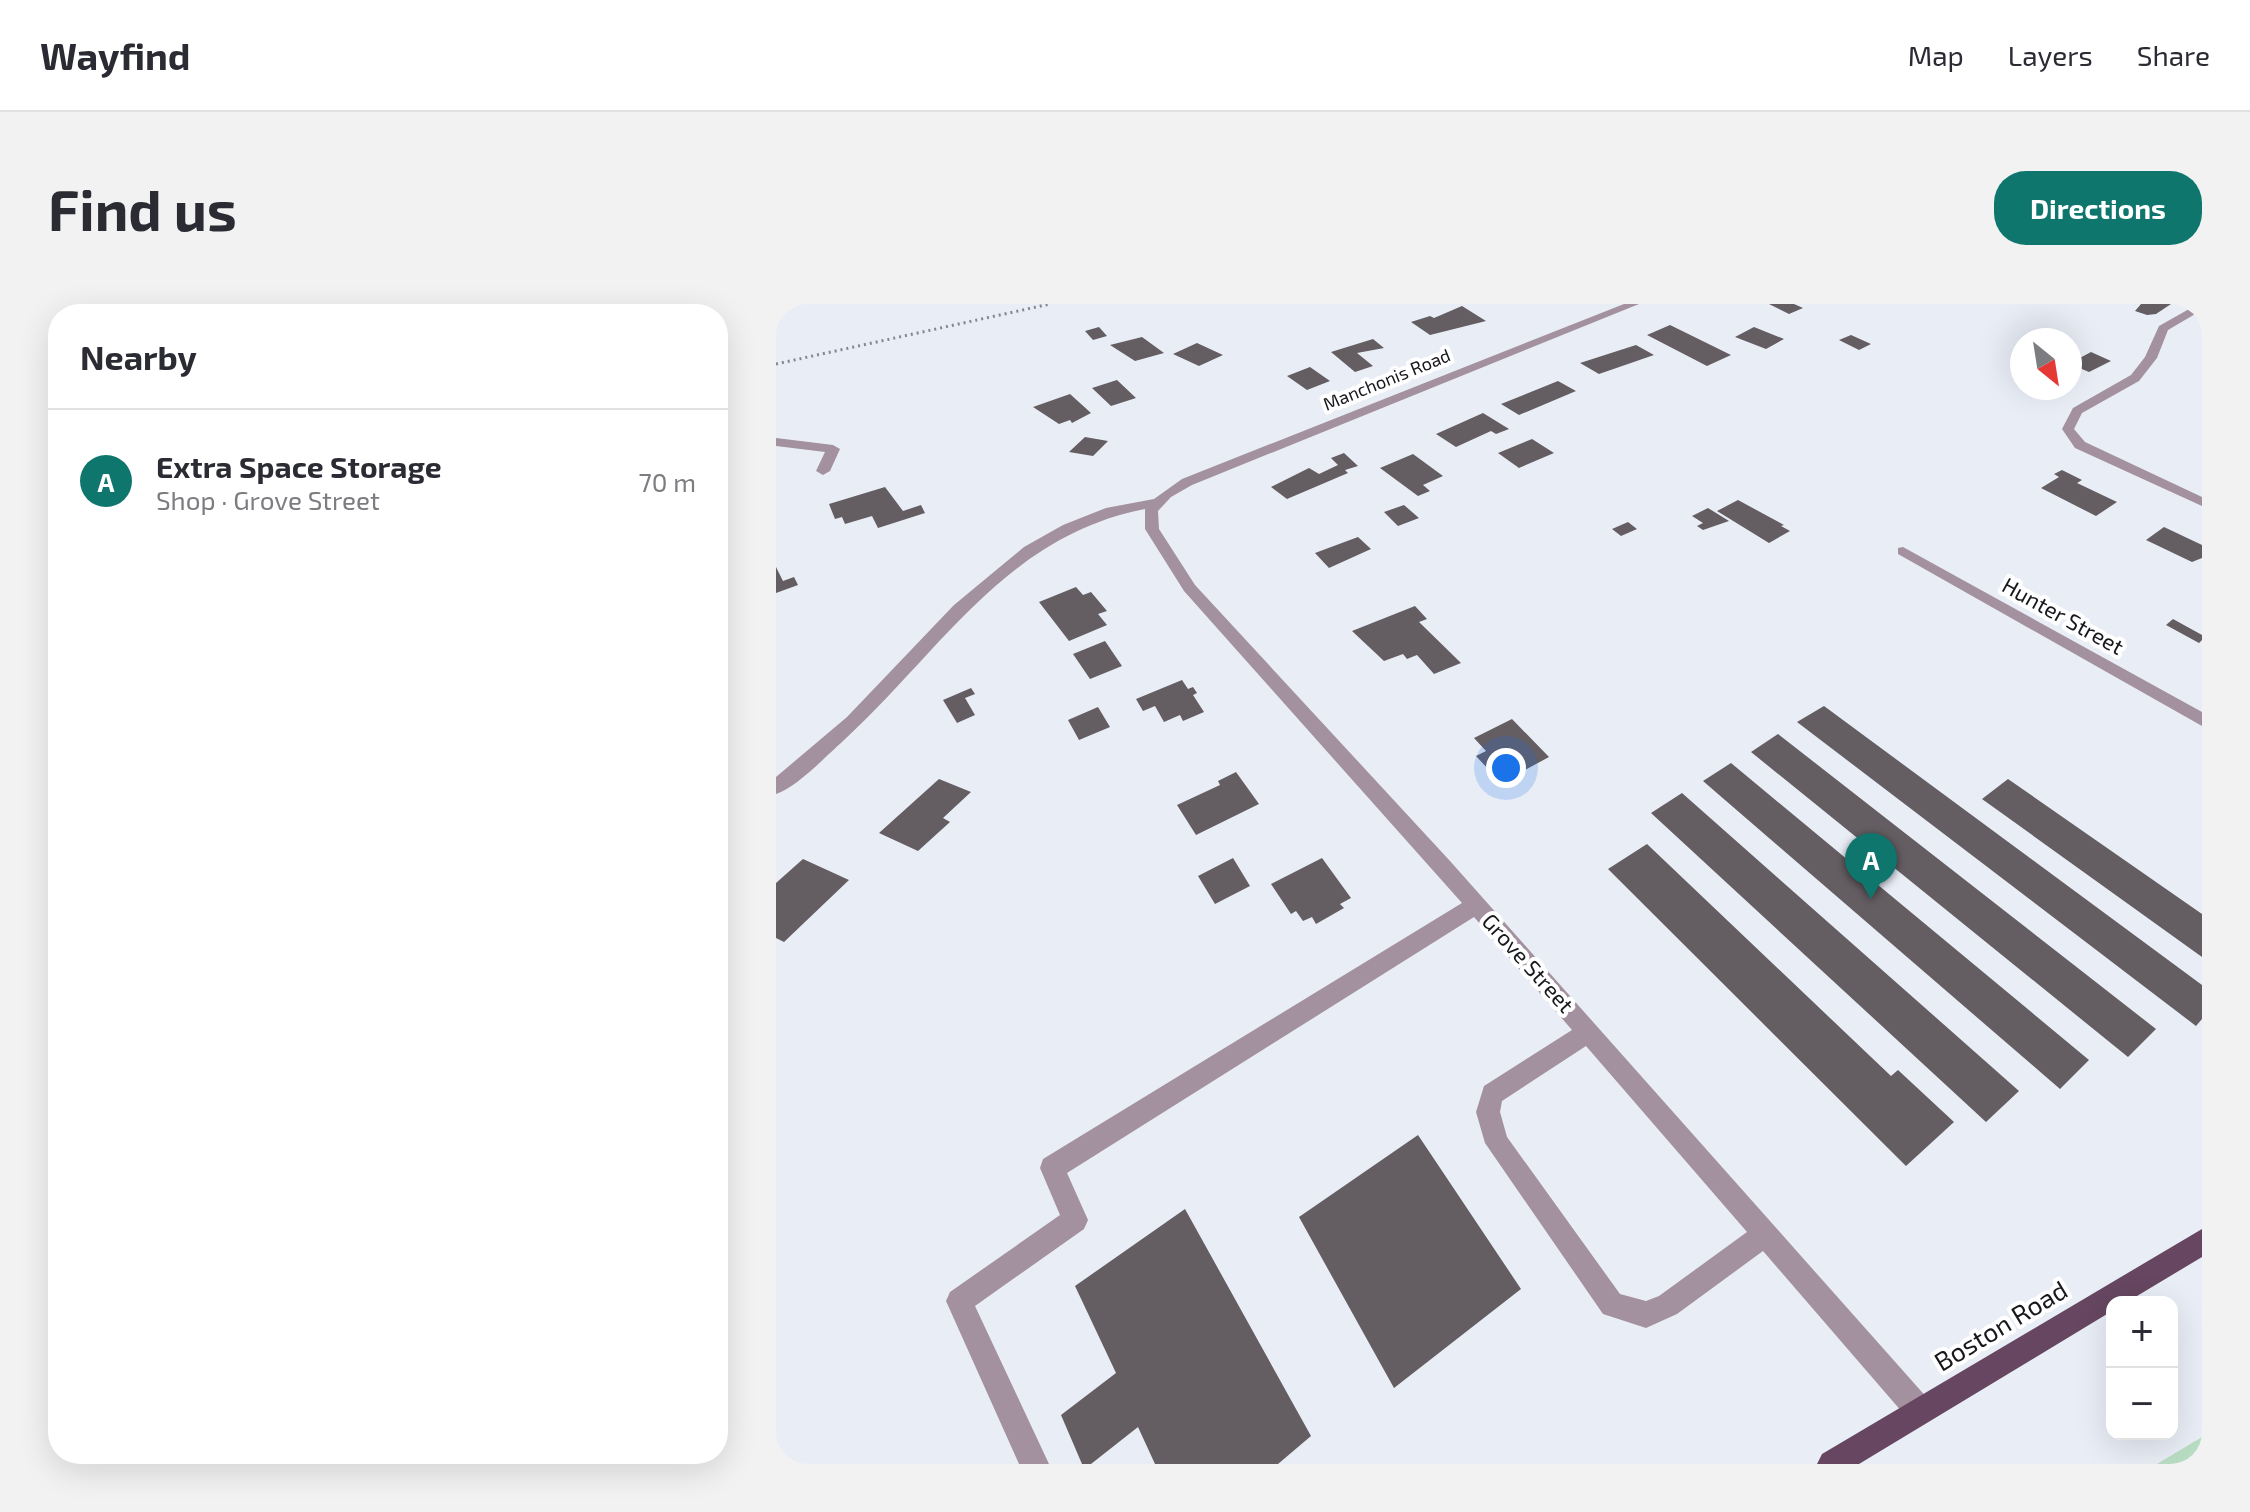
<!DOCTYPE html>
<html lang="en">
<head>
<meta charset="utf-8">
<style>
	body { margin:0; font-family:"Exo 2",sans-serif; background:#f2f2f3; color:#2b2b33 }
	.controls { position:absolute; right:24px; bottom:24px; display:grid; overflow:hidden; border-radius:16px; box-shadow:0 8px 32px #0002 }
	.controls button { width:72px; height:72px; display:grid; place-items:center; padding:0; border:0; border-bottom:2px solid #e1e1e2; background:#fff; color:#2b2b33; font:40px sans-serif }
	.compass { position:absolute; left:1234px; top:24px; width:72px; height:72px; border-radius:50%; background:#fff; box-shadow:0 8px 32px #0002; rotate:150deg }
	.you { position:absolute; left:730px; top:464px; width:28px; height:28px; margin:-20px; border:6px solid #fff; border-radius:50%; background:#1a73e8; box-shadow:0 0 0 12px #1a73e833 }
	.badge { display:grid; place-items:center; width:52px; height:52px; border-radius:50%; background:#0f766e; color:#fff; font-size:26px; font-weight:700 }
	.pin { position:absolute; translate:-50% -66px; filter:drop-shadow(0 2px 4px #0008) }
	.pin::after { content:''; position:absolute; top:42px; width:28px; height:24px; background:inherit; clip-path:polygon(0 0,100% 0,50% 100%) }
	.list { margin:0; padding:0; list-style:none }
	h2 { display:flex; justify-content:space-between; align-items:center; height:104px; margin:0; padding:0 32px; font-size:34px }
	h2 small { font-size:26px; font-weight:400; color:#7c7c81 }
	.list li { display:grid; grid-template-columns:52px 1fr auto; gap:24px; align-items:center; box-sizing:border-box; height:144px; padding:0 32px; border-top:2px solid #e1e1e2 }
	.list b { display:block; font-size:30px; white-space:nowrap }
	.list p { margin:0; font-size:26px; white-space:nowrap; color:#7c7c81 }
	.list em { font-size:26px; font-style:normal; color:#7c7c81 }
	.map { position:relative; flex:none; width:1426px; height:1160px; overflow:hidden; border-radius:32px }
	header { display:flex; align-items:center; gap:48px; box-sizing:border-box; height:112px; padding:0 40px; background:#fff; border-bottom:2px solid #e1e1e2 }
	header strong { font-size:38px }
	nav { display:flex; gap:44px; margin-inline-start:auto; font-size:28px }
	.intro { display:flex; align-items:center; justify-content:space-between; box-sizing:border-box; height:192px; padding:0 48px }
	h1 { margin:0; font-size:56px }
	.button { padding:20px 36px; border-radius:32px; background:#0f766e; color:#fff; font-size:28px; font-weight:700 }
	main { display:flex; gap:48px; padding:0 48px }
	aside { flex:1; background:#fff; border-radius:32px; box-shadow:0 8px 32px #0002 }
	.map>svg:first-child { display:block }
	.green { fill:#b9ddc3 }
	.building { fill:#645d62 }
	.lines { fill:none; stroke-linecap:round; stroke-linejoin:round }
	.path { stroke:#84878d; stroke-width:3; stroke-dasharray:2 4; stroke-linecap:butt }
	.minor { fill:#a3919f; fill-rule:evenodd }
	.major { fill:#664660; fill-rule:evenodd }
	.labels { text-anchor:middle; stroke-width:8; stroke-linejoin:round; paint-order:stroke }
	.far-street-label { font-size:18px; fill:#17181b; stroke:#fff }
	.street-label { font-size:22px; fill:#17181b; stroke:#fff }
	.near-street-label { font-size:26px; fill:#17181b; stroke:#fff }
</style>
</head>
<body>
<header>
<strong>Wayfind</strong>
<nav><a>Map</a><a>Layers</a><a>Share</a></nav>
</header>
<div class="intro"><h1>Find us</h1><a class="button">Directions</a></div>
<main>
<aside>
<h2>Nearby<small></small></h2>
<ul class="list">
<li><span class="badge">A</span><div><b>Extra Space Storage</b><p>Shop · Grove Street</p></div><em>70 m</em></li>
</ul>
</aside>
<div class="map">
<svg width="1426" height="1160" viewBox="0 0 1426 1160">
	<rect width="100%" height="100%" fill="#e9edf6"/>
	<path class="green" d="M 1426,1133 L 1426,1160 L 1381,1160 Z"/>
	<path class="building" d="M 993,0 L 1018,0 L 1027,4 L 1013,10 Z
		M 1365,0 L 1395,0 L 1380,10 L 1371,11 L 1359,7 Z
		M 686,2 L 710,17 L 654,31 L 635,18 L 654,12 L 658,14 Z
		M 894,21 L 955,51 L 931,62 L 871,31 Z
		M 323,23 L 331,32 L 317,36 L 309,27 Z
		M 978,23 L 1008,35 L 990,45 L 959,33 Z
		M 1075,31 L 1095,40 L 1083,46 L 1063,36 Z
		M 366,33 L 388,49 L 359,57 L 334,41 Z
		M 597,35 L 608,44 L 581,49 L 597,62 L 579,68 L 555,48 Z
		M 421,39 L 447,51 L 423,62 L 397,50 Z
		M 860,41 L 878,51 L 823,70 L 804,59 Z
		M 1315,48 L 1335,57 L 1313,68 L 1294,60 L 1294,53 L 1300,56 Z
		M 534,63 L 554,77 L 531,86 L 511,72 Z
		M 341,76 L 360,94 L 335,102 L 316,84 Z
		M 782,77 L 800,87 L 743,111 L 725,100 Z
		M 294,90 L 315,109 L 296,119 L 294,116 L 283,120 L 257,103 Z
		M 707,109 L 733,125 L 720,130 L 715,127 L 680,143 L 660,130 Z
		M 309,133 L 332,137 L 317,152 L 293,148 Z
		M 756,135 L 778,149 L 743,164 L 722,149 Z
		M 568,149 L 582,162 L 569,166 L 572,169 L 511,195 L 495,183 L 533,164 L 543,170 L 562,161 L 555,154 Z
		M 637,150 L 667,172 L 647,181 L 654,187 L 642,192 L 604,164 Z
		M 1286,166 L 1306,176 L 1301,179 L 1341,198 L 1320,212 L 1265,184 L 1283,173 L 1278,170 Z
		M 109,183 L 127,207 L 145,201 L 149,209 L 102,224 L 96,212 L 69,220 L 66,213 L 59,215 L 53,200 Z
		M 962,196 L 1008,221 L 1005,222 L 1014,227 L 993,239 L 941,207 Z
		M 628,201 L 643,214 L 622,222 L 608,208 Z
		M 932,204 L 953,217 L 927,226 L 921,222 L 927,219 L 916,212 Z
		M 852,218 L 861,225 L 845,232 L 836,225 Z
		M 1388,223 L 1426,241 L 1426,254 L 1416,258 L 1370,236 Z
		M 582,233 L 595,245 L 553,264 L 539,249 Z
		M 0,263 L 7,277 L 18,273 L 22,281 L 0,289 Z
		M 300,283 L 307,291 L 315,288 L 331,307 L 322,310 L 331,321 L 293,337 L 263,298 Z
		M 639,302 L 651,315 L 643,318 L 685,359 L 658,370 L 641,351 L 631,355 L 627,350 L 608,357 L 576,327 Z
		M 1397,315 L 1426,331 L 1426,336 L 1423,339 L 1390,321 Z
		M 329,337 L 346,362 L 314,375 L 297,350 Z
		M 406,376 L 412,385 L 417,383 L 421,389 L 417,391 L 428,408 L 407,417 L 404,411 L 388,418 L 379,402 L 367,407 L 360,395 Z
		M 195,384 L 199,390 L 189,394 L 199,411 L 181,419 L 167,396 Z
		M 1048,402 L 1426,681 L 1426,715 L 1420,722 L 1021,418 Z
		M 322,403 L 334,423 L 303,436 L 292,416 Z
		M 736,415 L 773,453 L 725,479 L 700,452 L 710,447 L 698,434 Z
		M 1002,430 L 1380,725 L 1352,753 L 975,448 Z
		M 955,459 L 1313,756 L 1284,785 L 927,477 Z
		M 460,468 L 483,500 L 420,531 L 401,501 L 444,481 L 442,477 Z
		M 163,475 L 195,488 L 167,514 L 174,518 L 142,547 L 103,529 Z
		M 1232,475 L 1426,610 L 1426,653 L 1206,495 Z
		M 906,489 L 1243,787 L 1210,818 L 875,509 Z
		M 871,540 L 1115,772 L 1122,766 L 1178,818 L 1130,862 L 832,565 Z
		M 457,554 L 474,582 L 439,600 L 422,572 Z
		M 546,554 L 575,594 L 564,600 L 568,604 L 540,620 L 536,613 L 527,617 L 520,607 L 515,610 L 495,580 Z
		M 27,555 L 73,576 L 8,638 L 0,634 L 0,579 Z
		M 642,831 L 745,985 L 618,1084 L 523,913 Z
		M 409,905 L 535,1132 L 502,1160 L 379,1160 L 362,1123 L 315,1160 L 306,1160 L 285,1111 L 340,1069 L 299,982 Z"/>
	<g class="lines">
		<path class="path" d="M 0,19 L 5,0
			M 0,60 L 274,0"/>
		<path class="minor" d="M 848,0 L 863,0 L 416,181 L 395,193 L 382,207 L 383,225 L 419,281 L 674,557 L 1153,1096 L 1157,1106 L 1153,1116 L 1143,1120 L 1133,1116 L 987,947 L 901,1010 L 870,1024 L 827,1010 L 709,839 L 700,808 L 708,782 L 796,726 L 698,613 L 291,869 L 312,916 L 308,925 L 199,1002 L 273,1160 L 243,1160 L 170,997 L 174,988 L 284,911 L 264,864 L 267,855 L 686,599 L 408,287 L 369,225 L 369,205 C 229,232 164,349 66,438 C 50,452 20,484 0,490 L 0,473 L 71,413 L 178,301 L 248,243 L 287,221 L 330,204 L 378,195 L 406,175 ZM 810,742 L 971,928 L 883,992 L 870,997 L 844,990 L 731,833 L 724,808 L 726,797 Z
			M 1422,0 L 1426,0 L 1426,6 L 1392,26 L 1381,54 L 1363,77 L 1306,109 L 1298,125 L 1309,138 L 1426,193 L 1426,202 L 1299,144 L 1286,125 L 1297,104 L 1355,71 L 1369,53 L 1383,22 Z
			M 0,134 L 57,141 L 64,145 L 54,167 L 47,171 L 40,167 L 49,148 L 0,142 Z
			M 1127,243 L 1426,408 L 1426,422 L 1122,250 L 1122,244 Z"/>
		<path class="major" d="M 1426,925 L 1426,953 L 1351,998 L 1336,998 L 1336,1007 L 1083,1160 L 1041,1160 L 1046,1150 Z"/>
	</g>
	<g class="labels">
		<g class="far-street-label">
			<text transform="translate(611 76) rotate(-22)" y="6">Manchonis Road</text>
		</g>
		<g class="street-label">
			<text transform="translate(1287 312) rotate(29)" y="8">Hunter Street</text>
			<text transform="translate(752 659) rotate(48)" y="8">Grove Street</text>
		</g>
		<g class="near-street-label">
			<text transform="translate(1225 1022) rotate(-31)" y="9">Boston Road</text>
		</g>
	</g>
</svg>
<div class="controls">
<button>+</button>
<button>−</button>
</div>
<svg class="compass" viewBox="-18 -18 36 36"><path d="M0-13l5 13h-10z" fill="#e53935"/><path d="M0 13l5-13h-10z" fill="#7c7c81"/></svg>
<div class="you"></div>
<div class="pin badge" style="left:1095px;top:595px">A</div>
</div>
</main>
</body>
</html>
